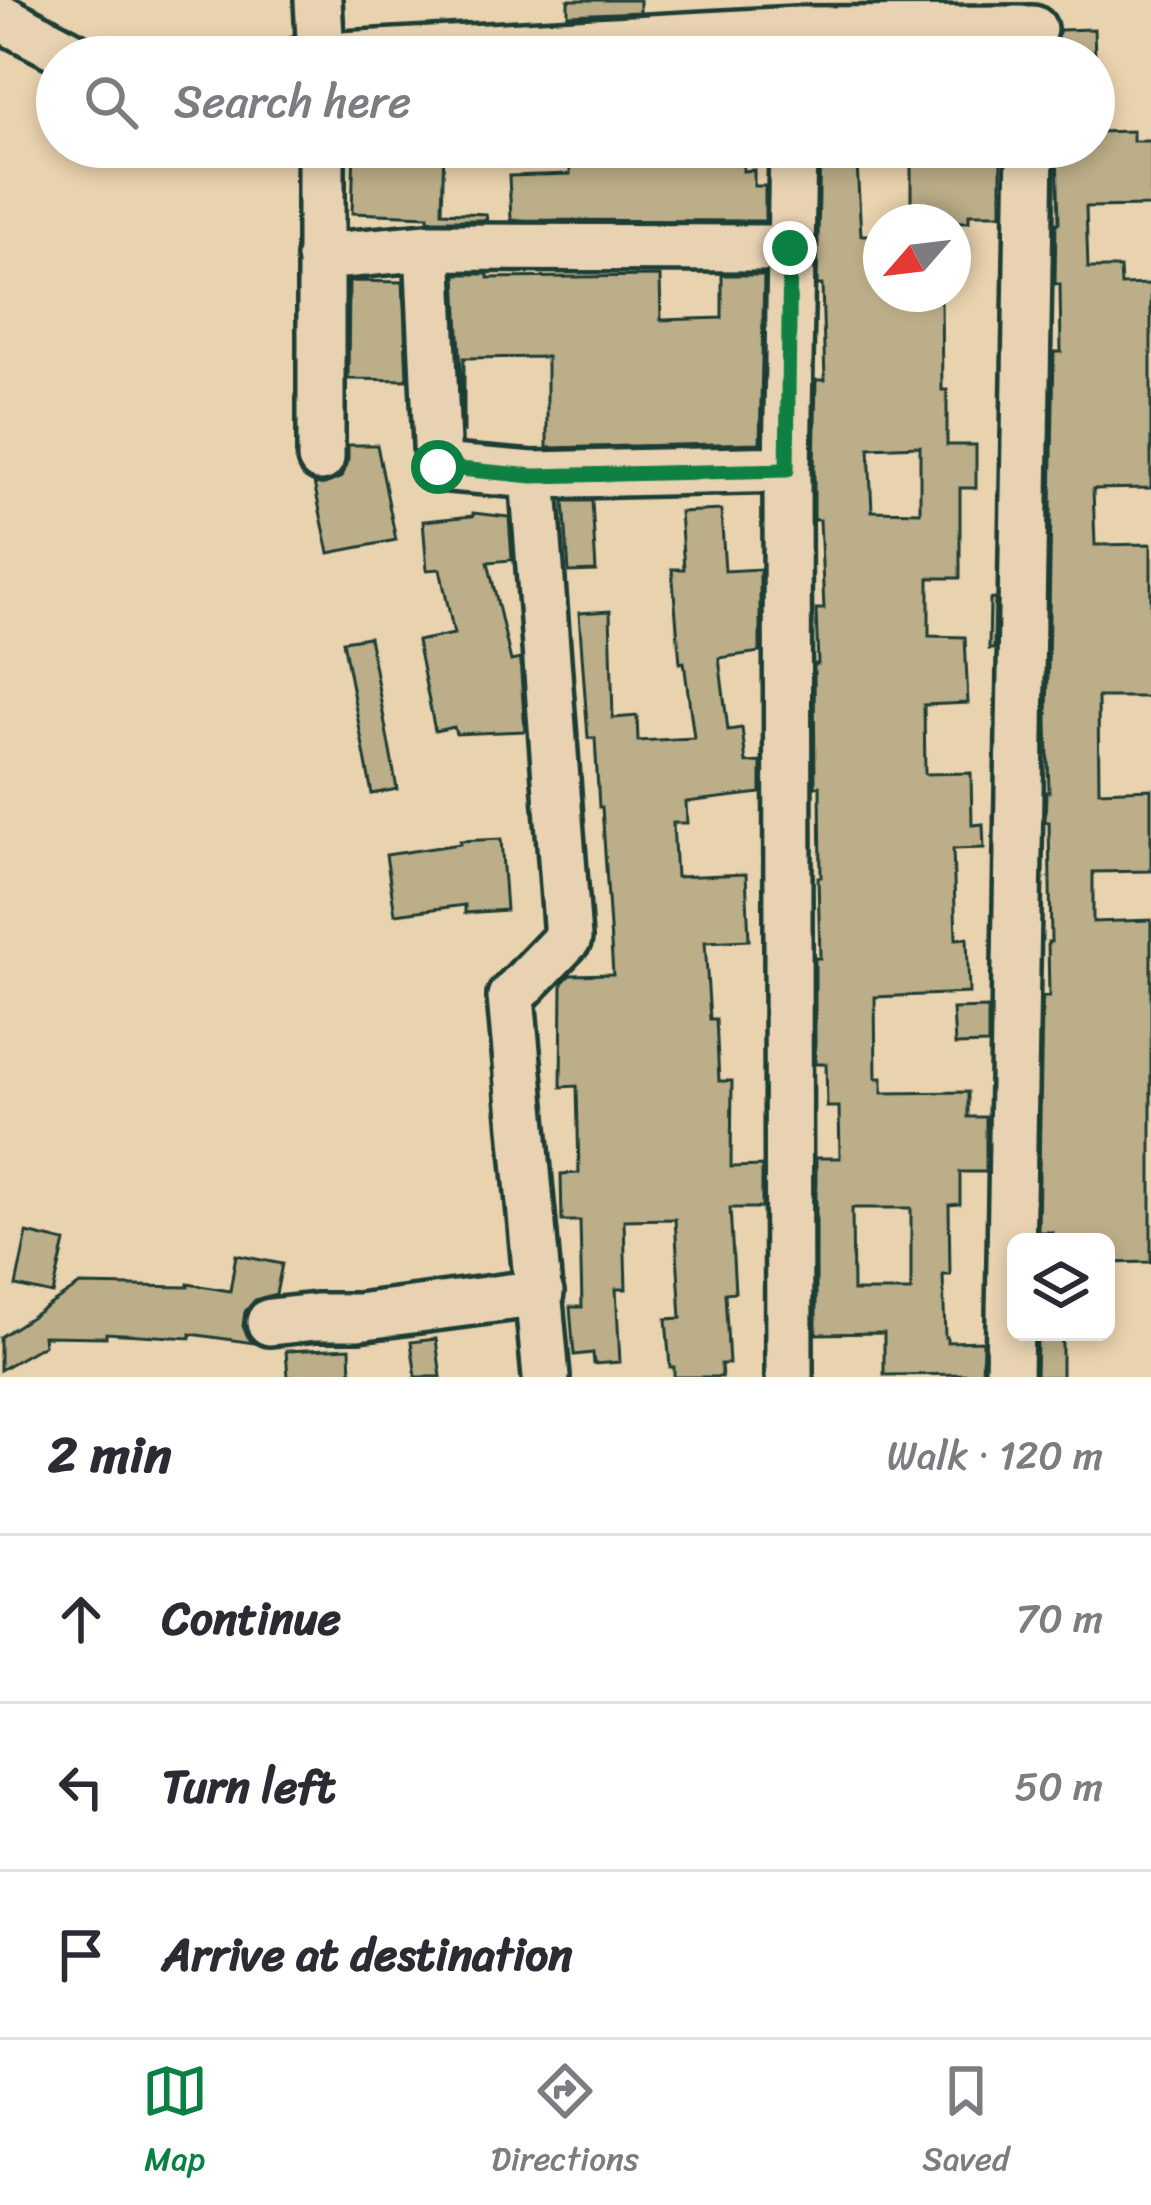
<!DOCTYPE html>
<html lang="en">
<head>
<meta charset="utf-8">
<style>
	body { margin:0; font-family:Sriracha,sans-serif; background:#f2f2f3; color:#2b2b33 }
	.controls { position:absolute; right:36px; bottom:36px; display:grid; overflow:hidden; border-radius:18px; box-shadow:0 6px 18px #0003 }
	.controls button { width:108px; height:108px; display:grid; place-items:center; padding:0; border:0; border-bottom:3px solid #e1e1e2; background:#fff; color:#2b2b33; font:60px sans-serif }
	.compass { position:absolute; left:863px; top:204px; width:108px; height:108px; border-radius:50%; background:#fff; box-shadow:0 6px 18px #0003; rotate:242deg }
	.stop { position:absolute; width:36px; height:36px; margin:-27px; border:9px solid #0b8043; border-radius:50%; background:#fff }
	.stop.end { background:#0b8043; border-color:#fff; box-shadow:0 3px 12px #0008 }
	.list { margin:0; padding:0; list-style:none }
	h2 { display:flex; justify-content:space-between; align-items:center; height:156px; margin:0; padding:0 48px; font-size:51px }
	h2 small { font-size:39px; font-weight:400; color:#7c7c81 }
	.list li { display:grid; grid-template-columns:78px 1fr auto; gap:36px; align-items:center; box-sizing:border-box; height:168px; padding:0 48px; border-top:3px solid #e1e1e2 }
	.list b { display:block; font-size:45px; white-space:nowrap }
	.list em { font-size:39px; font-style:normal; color:#7c7c81 }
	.icon { flex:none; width:66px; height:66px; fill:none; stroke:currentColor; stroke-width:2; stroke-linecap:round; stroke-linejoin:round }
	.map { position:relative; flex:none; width:1151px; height:1377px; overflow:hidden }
	.search { position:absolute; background:#fff; box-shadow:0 6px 18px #0003; left:36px; right:36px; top:36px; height:132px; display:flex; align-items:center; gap:30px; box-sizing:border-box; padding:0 42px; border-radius:66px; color:#7c7c81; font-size:45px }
	.sheet { height:660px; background:#fff }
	nav { display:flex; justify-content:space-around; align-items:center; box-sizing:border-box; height:168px; border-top:3px solid #e1e1e2; background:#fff; font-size:33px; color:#7c7c81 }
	nav a { display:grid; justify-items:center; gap:6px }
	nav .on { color:#0b8043 }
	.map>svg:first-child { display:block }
	.building { fill:#bcae88; stroke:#1f3d34; stroke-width:3; fill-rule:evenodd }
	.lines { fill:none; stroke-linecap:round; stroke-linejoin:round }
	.minor-casing { stroke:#1f3d34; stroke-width:54 }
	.minor { stroke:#e8d2b1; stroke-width:45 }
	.route { stroke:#0b8043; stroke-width:15 }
</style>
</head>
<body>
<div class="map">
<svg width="1151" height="1377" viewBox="0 0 1151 1377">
	<rect width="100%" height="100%" fill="#e9d2ae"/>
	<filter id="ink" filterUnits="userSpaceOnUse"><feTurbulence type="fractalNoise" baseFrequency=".00833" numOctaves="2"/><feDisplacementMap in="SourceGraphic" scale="24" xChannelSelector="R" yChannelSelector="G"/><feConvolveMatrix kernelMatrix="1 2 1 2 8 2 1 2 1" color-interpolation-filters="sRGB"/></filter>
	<g filter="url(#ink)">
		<path class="building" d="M 568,0 L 640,0 L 640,12 L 568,15 Z
			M 1094,29 L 1095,57 L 1053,57 L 1053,46 L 1060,30 Z
			M 1133,131 L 1133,141 L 1151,141 L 1151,206 L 1086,207 L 1088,268 L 1120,268 L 1121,285 L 1151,284 L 1151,488 L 1093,489 L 1095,545 L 1151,544 L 1151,697 L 1098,697 L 1099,791 L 1151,789 L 1151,871 L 1093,872 L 1093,922 L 1151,920 L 1151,1262 L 1106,1263 L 1106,1242 L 1053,1242 L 1052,1232 L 1038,1232 L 1042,1006 L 1043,997 L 1049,997 L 1048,942 L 1051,942 L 1049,822 L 1045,822 L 1046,792 L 1049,792 L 1047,721 L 1054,352 L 1061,352 L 1060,284 L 1055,284 L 1056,223 L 1059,223 L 1057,150 L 1091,149 L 1094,147 L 1094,132 Z
			M 354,147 L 444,147 L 442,212 L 486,214 L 487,220 L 428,220 L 428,216 L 352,213 Z
			M 597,147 L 597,151 L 698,149 L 698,156 L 743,155 L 743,171 L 754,170 L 754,186 L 765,186 L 765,221 L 511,220 L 509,176 L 570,174 L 570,148 Z
			M 820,147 L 856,147 L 861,235 L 879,235 L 881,296 L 941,297 L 942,390 L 947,390 L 947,445 L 976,445 L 976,488 L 960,488 L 960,578 L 929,578 L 929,636 L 965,637 L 968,703 L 924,705 L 925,774 L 971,773 L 972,825 L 983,824 L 984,848 L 953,849 L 956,939 L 967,938 L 969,993 L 875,997 L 876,1078 L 882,1078 L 882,1093 L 968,1092 L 968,1117 L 986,1117 L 986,1172 L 960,1172 L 960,1204 L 949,1205 L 950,1275 L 943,1275 L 945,1337 L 947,1337 L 947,1342 L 983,1341 L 982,1377 L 979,1377 L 979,1374 L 884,1375 L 884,1333 L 816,1334 L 816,1158 L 840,1158 L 839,1107 L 827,1107 L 826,1064 L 815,1064 L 815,958 L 820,958 L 818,877 L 821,877 L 820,786 L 815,787 L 814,664 L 818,664 L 816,609 L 824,609 L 820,520 L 814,520 L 814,469 L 816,380 L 825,380 L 822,285 L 817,285 ZM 920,446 L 920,512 L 872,511 L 869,448 ZM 852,1208 L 911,1208 L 911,1291 L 853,1291 Z
			M 970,148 L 1001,148 L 1001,214 L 969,214 L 969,222 L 911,221 L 911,151 L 969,152 Z
			M 456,274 L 488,274 L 488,278 L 660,276 L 661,320 L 722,318 L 722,275 L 764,275 L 760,443 L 547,448 L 547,357 L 464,358 L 464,433 Z
			M 349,281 L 403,282 L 407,380 L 348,379 Z
			M 348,445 L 377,445 L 396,540 L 329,553 L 314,483 L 322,485 L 342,477 L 348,459 Z
			M 564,501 L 592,501 L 596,571 L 569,572 Z
			M 721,510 L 725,571 L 760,569 L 760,652 L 719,658 L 728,730 L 742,728 L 746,763 L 761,762 L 761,793 L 686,802 L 687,823 L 673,823 L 676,877 L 746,874 L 749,940 L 705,942 L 710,1019 L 716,1019 L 719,1081 L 732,1081 L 731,1167 L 762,1166 L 762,1208 L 730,1208 L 735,1292 L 725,1293 L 729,1364 L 721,1364 L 722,1377 L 674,1377 L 674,1367 L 670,1367 L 666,1319 L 681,1318 L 675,1219 L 624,1220 L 626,1289 L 616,1289 L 620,1362 L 594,1364 L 593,1353 L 574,1355 L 570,1307 L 582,1307 L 580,1221 L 562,1221 L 561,1174 L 579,1173 L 577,1086 L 561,1087 L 562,983 L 570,975 L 613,974 L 602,807 L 599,807 L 595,738 L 588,738 L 579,613 L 610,611 L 613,718 L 637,716 L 638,741 L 694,738 L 684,662 L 680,663 L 672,569 L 684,569 L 680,512 Z
			M 473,513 L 509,517 L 512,560 L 488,562 L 511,661 L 520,659 L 525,731 L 456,734 L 454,727 L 435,731 L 417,641 L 454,634 L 440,569 L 427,570 L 423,521 L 473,516 Z
			M 990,599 L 995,599 L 994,649 L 989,649 Z
			M 369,637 L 397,789 L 372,794 L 343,641 Z
			M 501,839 L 506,910 L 465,913 L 465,905 L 395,914 L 386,855 L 460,844 L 460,841 Z
			M 988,1008 L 988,1044 L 955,1045 L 953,1009 Z
			M 27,1233 L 65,1242 L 53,1294 L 16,1286 Z
			M 236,1255 L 282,1264 L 276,1294 L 255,1300 L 245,1312 L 243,1326 L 248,1337 L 254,1343 L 190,1334 L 190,1338 L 106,1333 L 106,1337 L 43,1336 L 44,1345 L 0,1370 L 0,1337 L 80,1285 L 188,1287 L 188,1284 L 230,1291 Z
			M 436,1339 L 441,1377 L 416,1377 L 411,1342 Z
			M 1037,1340 L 1062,1340 L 1062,1377 L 1036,1377 Z
			M 350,1348 L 351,1377 L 288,1377 L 286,1351 Z"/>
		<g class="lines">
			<defs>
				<path id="minor" d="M 318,0 L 321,57
					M 0,17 L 76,57
					M 306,57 L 796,30 L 1033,29
					M 321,147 L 321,458
					M 428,247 L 438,467 L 533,475 L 787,469
					M 320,257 L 428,247 L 790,248
					M 533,475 L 568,938 L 511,997 L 546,1377
					M 270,1322 L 316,1317 L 358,1317 L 540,1293
					M 789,1377 L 787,469 L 793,147
					M 1009,1377 L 1030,147"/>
			</defs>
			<use href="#minor" class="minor-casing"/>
			<use href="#minor" class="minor"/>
		</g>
	</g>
	<g class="lines" filter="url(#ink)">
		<path class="route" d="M 438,467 L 533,476 L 787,470 L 790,248"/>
	</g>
</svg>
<div class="controls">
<button><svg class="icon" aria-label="layers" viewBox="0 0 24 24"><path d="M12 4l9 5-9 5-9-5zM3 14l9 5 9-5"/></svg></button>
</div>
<svg class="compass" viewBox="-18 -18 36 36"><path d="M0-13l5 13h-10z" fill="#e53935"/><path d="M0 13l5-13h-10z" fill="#7c7c81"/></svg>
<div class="stop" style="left:438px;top:467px"></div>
<div class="stop end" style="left:790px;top:248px"></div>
<div class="search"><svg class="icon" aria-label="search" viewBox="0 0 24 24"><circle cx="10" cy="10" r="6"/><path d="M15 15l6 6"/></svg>Search here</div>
</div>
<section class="sheet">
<h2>2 min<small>Walk · 120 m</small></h2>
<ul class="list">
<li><svg class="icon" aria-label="ahead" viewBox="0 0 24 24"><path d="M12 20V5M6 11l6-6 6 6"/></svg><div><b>Continue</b></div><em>70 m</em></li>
<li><svg class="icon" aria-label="left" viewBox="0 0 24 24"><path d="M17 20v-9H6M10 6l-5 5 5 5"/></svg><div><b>Turn left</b></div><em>50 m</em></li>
<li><svg class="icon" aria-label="arrive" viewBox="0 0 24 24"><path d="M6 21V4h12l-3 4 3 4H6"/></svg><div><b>Arrive at destination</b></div></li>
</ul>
</section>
<nav>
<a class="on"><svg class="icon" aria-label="map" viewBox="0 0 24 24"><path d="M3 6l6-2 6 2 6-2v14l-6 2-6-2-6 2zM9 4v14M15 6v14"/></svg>Map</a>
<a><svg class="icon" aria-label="directions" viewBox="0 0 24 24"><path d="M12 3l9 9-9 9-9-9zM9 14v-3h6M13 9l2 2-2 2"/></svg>Directions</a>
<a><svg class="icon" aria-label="saved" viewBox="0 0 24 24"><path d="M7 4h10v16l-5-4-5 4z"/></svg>Saved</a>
</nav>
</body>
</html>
